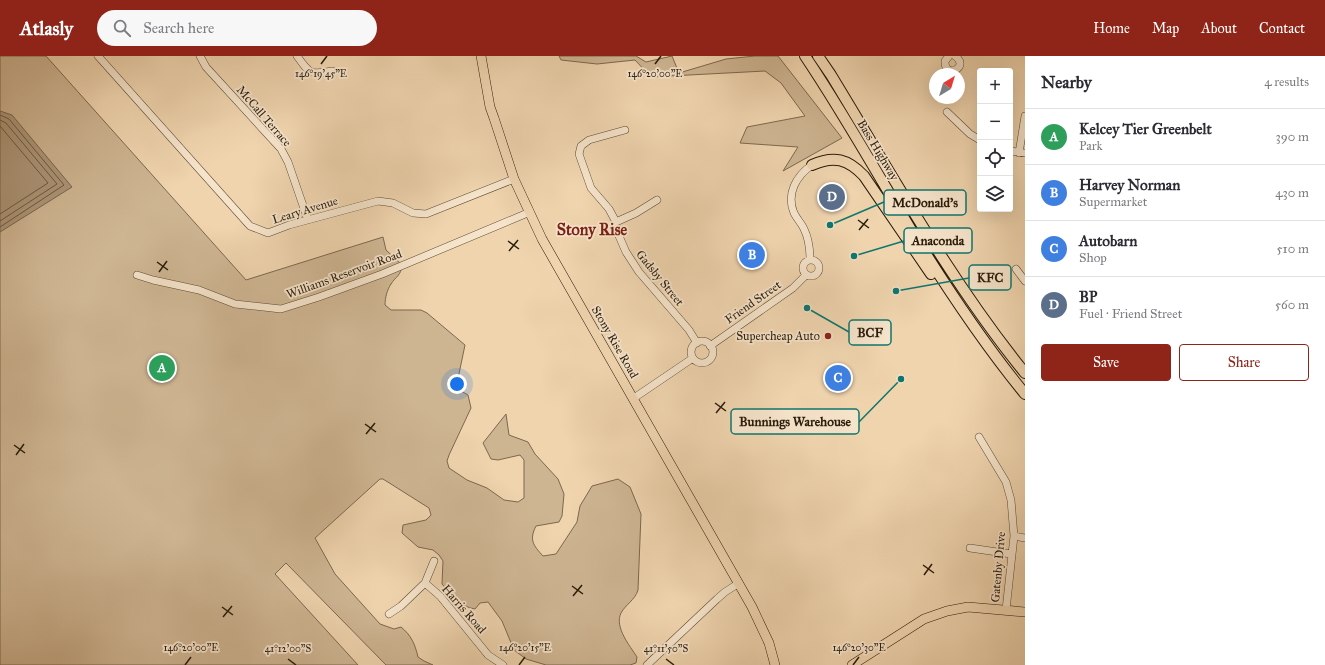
<!DOCTYPE html>
<html lang="en">
<head>
<meta charset="utf-8">
<style>
	body { margin:0; font-family:"IM FELL Great Primer",serif; background:#f7f7f7; color:#2b2b33 }
	.controls { position:absolute; right:12px; top:12px; display:grid; overflow:hidden; border-radius:4px; box-shadow:0 4px 16px #0002 }
	.controls button { width:36px; height:36px; display:grid; place-items:center; padding:0; border:0; border-bottom:1px solid #e1e1e2; background:#fff; color:#2b2b33; font:20px sans-serif }
	.compass { position:absolute; left:929px; top:12px; width:36px; height:36px; border-radius:50%; background:#fff; box-shadow:0 4px 16px #0002; rotate:38deg }
	.you { position:absolute; left:457px; top:328px; width:14px; height:14px; margin:-10px; border:3px solid #fff; border-radius:50%; background:#1a73e8; box-shadow:0 0 0 6px #1a73e833 }
	.badge { display:grid; place-items:center; width:26px; height:26px; border-radius:50%; background:#8f2418; color:#fff; font-size:13px; font-weight:700 }
	.pin { position:absolute; translate:-50% -50%; border:2px solid #fff; box-shadow:0 1px 4px #0006 }
	.list { margin:0; padding:0; list-style:none }
	h2 { display:flex; justify-content:space-between; align-items:center; height:52px; margin:0; padding:0 16px; font-size:17px }
	h2 small { font-size:13px; font-weight:400; color:#7c7c81 }
	.list li { display:grid; grid-template-columns:26px 1fr auto; gap:12px; align-items:center; box-sizing:border-box; height:56px; padding:0 16px; border-top:1px solid #e1e1e2 }
	.list b { display:block; font-size:15px; white-space:nowrap }
	.list p { margin:0; font-size:13px; white-space:nowrap; color:#7c7c81 }
	.list em { font-size:13px; font-style:normal; color:#7c7c81 }
	.actions { display:flex; gap:8px; padding:12px 16px }
	.actions a { flex:1; padding:9px 0; border:1px solid #8f2418; border-radius:4px; text-align:center; font-size:14px; color:#8f2418 }
	.actions .main { background:#8f2418; color:#fff }
	.icon { flex:none; width:22px; height:22px; fill:none; stroke:currentColor; stroke-width:2; stroke-linecap:round; stroke-linejoin:round }
	.map { position:relative; flex:none; width:1025px; height:609px; overflow:hidden }
	header { display:flex; align-items:center; gap:24px; box-sizing:border-box; height:56px; padding:0 20px; background:#8f2418; color:#fff }
	header strong { font-size:19px }
	nav { display:flex; gap:22px; margin-inline-start:auto; font-size:14px }
	.search { width:280px; height:36px; background:#f7f7f7; display:flex; align-items:center; gap:10px; box-sizing:border-box; padding:0 14px; border-radius:22px; color:#7c7c81; font-size:15px }
	main { display:flex }
	aside { flex:1; background:#fff }
	.map>svg:first-child { display:block }
	.green { fill:#ceb592; stroke:#7c684e }
	.water { fill:#ac9577; stroke:#78654c }
	.lines { fill:none; stroke-linecap:round; stroke-linejoin:round }
	.shore { stroke:#6b5841; stroke-width:1 }
	.minor-casing { stroke:#5b4a34; stroke-width:8 }
	.major-casing { stroke:#2a1c0b; stroke-width:10 }
	.highway-casing { stroke:#2a1c0b; stroke-width:12 }
	.minor { stroke:#f5e3ca; stroke-width:7 }
	.major { stroke:#efd4ae; stroke-width:9 }
	.highway { stroke:#efd4ae; stroke-width:10 }
	.ticks { fill:none; stroke:#2a1c0b; stroke-width:1.5 }
	.poi-dot { fill:#8f2418; stroke:#f5e3ca; stroke-width:1.5 }
	.labels { text-anchor:middle; stroke-width:3.5; stroke-linejoin:round; paint-order:stroke }
	.street-label { font-size:12px; fill:#2a1c0b; stroke:#f5e3ca }
	.poi-label { font-size:12px; fill:#2a1c0b; stroke:#f5e3ca; text-anchor:end }
	.district-label { font-size:16px; font-weight:bold; fill:#7a1f14; stroke:#f5e3ca }
	.ticks-label { font-size:10px; text-anchor:middle; fill:#2a1c0b; stroke:#f5e3ca; stroke-width:3.5; stroke-linejoin:round; paint-order:stroke }
	.leader { fill:none; stroke:#0f766e; stroke-width:1.5 }
	.callout-dot { fill:#0f766e; stroke:#f5e3ca; stroke-width:1.5 }
	.callout { fill:#f5e3ca; stroke:#0f766e; stroke-width:1.5 }
	.callout-label { font-size:13px; text-anchor:middle; font-weight:bold; fill:#2a1c0b }
</style>
</head>
<body>
<header>
<strong>Atlasly</strong>
<div class="search"><svg class="icon" aria-label="search" viewBox="0 0 24 24"><circle cx="10" cy="10" r="6"/><path d="M15 15l6 6"/></svg>Search here</div>
<nav><a>Home</a><a>Map</a><a>About</a><a>Contact</a></nav>
</header>
<main>
<div class="map">
<svg width="1025" height="609" viewBox="0 0 1025 609">
	<rect width="100%" height="100%" fill="#efd4ae"/>
	<filter id="stains"><feTurbulence type="fractalNoise" baseFrequency=".005" numOctaves="4"/><feColorMatrix values="0 0 0 0 .2 0 0 0 0 .09 0 0 0 0 .02 0 0 0 .5 -.17"/></filter>
	<radialGradient id="worn" r=".72"><stop offset=".6" stop-color="#630" stop-opacity="0"/><stop offset="1" stop-color="#630" stop-opacity=".3"/></radialGradient>
	<path class="green" d="M 0,0 L 46,0 L 246,224 L 383,181 L 386,194 L 402,209 C 401,220 396,220 391,228 C 387,234 385,242 385,249 L 391,254 L 421,254 L 427,257 L 465,289 L 456,332 L 468,339 L 471,352 L 449,399 L 447,405 L 449,412 L 467,424 L 487,432 L 504,444 L 518,446 L 524,442 L 524,404 L 520,399 L 498,404 L 491,403 L 483,387 L 506,358 L 509,379 L 528,386 L 535,398 L 558,423 L 564,438 L 562,460 L 559,466 L 536,470 C 529,484 533,489 543,500 L 556,498 L 577,466 L 580,450 L 592,430 L 618,423 L 630,431 L 641,458 L 638,534 C 635,544 626,548 621,557 C 614,571 630,590 637,601 L 636,607 L 630,609 L 546,609 L 526,603 L 514,594 L 502,565 L 488,546 L 480,547 L 475,553 C 460,551 452,539 442,528 L 443,505 L 439,499 L 433,494 L 418,491 L 402,477 L 403,469 L 426,464 L 431,459 L 429,452 L 383,423 L 380,423 L 315,482 L 335,518 L 380,568 L 394,573 L 401,571 C 411,579 415,588 418,601 L 424,605 L 433,609 L 386,609 L 286,507 L 275,518 L 358,609 L 0,609 Z
		M 559,0 L 636,0 L 646,6 L 672,0 L 679,17 L 726,3 L 755,0 L 778,0 L 842,82 L 783,115 L 798,91 L 740,87 L 747,71 L 805,60 L 781,27 L 765,15 L 651,21 L 635,4 L 597,8 L 561,4 Z"/>
	<path class="water" d="M 0,55 L 12,59 L 72,131 L 0,176 Z"/>
	<g class="lines">
		<path class="shore" d="M 0,59 L 9,63 L 64,129 L 0,171
			M 0,64 L 6,67 L 57,128 L 0,165
			M 0,70 L 48,127 L 0,158"/>
		<defs>
			<path id="minor" d="M 98,0 L 250,170 L 268,177 L 289,169 L 378,145 L 393,147 L 413,157 L 426,158 L 514,123
				M 200,0 L 206,11 L 281,93 L 288,106 L 308,164
				M 297,0 C 310,18 310,19 332,15
				M 949,0 L 945,5 C 944,24 971,11 955,0
				M 947,56 L 970,78 L 980,84
				M 625,74 L 589,84 L 581,90 L 579,98 L 591,132 L 609,153 L 616,166 L 619,180 L 626,196 L 639,216 L 689,274 L 697,287
				M 1010,95 L 1025,97
				M 1019,97 L 1025,60
				M 616,166 L 636,157 L 657,144
				M803 212a8 8 0 1 1 16 0a8 8 0 1 1-16 0Z
				M 810,204 C 810,193 809,183 804,173 C 802,168 797,163 794,157 C 786,138 796,120 812,109
				M 1016,213 L 1025,225
				M 137,219 L 153,224 L 199,234 L 235,248 L 281,253 L 319,241 L 382,218 L 530,156
				M691 296a11 11 0 1 1 22 0a11 11 0 1 1-22 0Z
				M 710,290 L 793,232 L 806,219
				M 634,342 L 693,302
				M 979,381 L 1006,426 L 1011,444 L 1014,480 L 1006,554
				M 1014,480 L 1025,482
				M 970,492 L 1011,498
				M 425,527 L 434,505
				M 389,558 L 401,550 L 425,527 L 440,540 L 488,599 L 503,609
				M 647,609 L 717,543 L 725,536 L 739,527"/>
			<path id="major" d="M 481,0 L 490,51 L 494,62 L 514,123 L 542,183 L 752,551 L 769,587 L 775,609
				M 852,609 L 924,563 L 947,555 L 968,551 L 1025,556"/>
			<path id="highway" d="M 805,0 C 844,58 878,119 914,179 C 948,234 984,288 1025,338
				M 818,0 L 831,19 C 892,119 951,226 1025,317
				M 812,109 C 834,99 848,103 864,120 L 931,218"/>
		</defs>
		<use href="#minor" class="minor-casing"/>
		<use href="#major" class="major-casing"/>
		<use href="#highway" class="highway-casing"/>
		<use href="#minor" class="minor"/>
		<use href="#major" class="major"/>
		<use href="#highway" class="highway"/>
	</g>
	<path class="ticks" d="M 321,8 L 327,0M 655,8 L 661,0M 858,164 L 869,172M 859,174 L 868,163M 508,185 L 519,193M 509,195 L 518,184M 157,206 L 168,214M 159,216 L 167,205M 715,347 L 726,355M 716,357 L 725,346M 365,368 L 376,376M 366,378 L 375,367M 14,389 L 25,397M 16,399 L 24,388M 923,509 L 934,517M 924,519 L 932,508M 572,530 L 583,538M 573,540 L 582,529M 222,551 L 233,559M 223,561 L 232,550M 288,603 L 296,609M 666,603 L 674,609M 185,609 L 191,601M 519,609 L 525,601M 853,609 L 859,601"/>
	<circle class="poi-dot" cx="828" cy="280" r="4"/>
	<g class="labels">
		<g class="street-label">
			<text transform="translate(264 60) rotate(49)" y="4">McCall Terrace</text>
			<text transform="translate(878 94) rotate(59)" y="4">Bass Highway</text>
			<text transform="translate(305 154) rotate(-17)" y="4">Leary Avenue</text>
			<text transform="translate(344 218) rotate(-20)" y="4">Williams Reservoir Road</text>
			<text transform="translate(660 222) rotate(51)" y="4">Gadsby Street</text>
			<text transform="translate(753 246) rotate(-35)" y="4">Friend Street</text>
			<text transform="translate(615 286) rotate(60)" y="4">Stony Rise Road</text>
			<text transform="translate(998 511) rotate(-85)" y="4">Gatenby Drive</text>
			<text transform="translate(464 553) rotate(49)" y="4">Harris Road</text>
		</g>
		<g class="poi-label">
			<text x="820" y="284">Supercheap Auto</text>
		</g>
		<g class="district-label">
			<text x="592" y="179">Stony Rise</text>
		</g>
	</g>
	<g class="ticks-label">
		<text x="321" y="21">146°19'45"E</text>
		<text x="655" y="21">146°20'00"E</text>
		<text x="191" y="595">146°20'00"E</text>
		<text x="525" y="595">146°20'15"E</text>
		<text x="859" y="595">146°20'30"E</text>
		<text x="288" y="596">41°12'00"S</text>
		<text x="666" y="596">41°11'50"S</text>
	</g>
	<path class="leader" d="M830 169L884 146M854 200L904 185M896 235L969 222M807 252L849 276M901 323L859 366"/>
	<g class="callout-dot">
		<circle cx="830" cy="169" r="4"/>
		<circle cx="854" cy="200" r="4"/>
		<circle cx="896" cy="235" r="4"/>
		<circle cx="807" cy="252" r="4"/>
		<circle cx="901" cy="323" r="4"/>
	</g>
	<g class="callout">
		<rect x="884" y="134" width="82" height="25" rx="4"/>
		<rect x="904" y="172" width="68" height="25" rx="4"/>
		<rect x="969" y="209" width="42" height="25" rx="4"/>
		<rect x="849" y="264" width="42" height="25" rx="4"/>
		<rect x="731" y="353" width="128" height="25" rx="4"/>
	</g>
	<g class="callout-label">
		<text x="925" y="151">McDonald's</text>
		<text x="938" y="189">Anaconda</text>
		<text x="990" y="226">KFC</text>
		<text x="870" y="281">BCF</text>
		<text x="795" y="370">Bunnings Warehouse</text>
	</g>
	<rect width="100%" height="100%" filter="url(#stains)"/>
	<rect width="100%" height="100%" fill="url(#worn)"/>
</svg>
<div class="controls">
<button>+</button>
<button>−</button>
<button><svg class="icon" aria-label="locate" viewBox="0 0 24 24"><circle cx="12" cy="12" r="6"/><path d="M12 2v4M12 18v4M2 12h4M18 12h4"/></svg></button>
<button><svg class="icon" aria-label="layers" viewBox="0 0 24 24"><path d="M12 4l9 5-9 5-9-5zM3 14l9 5 9-5"/></svg></button>
</div>
<svg class="compass" viewBox="-18 -18 36 36"><path d="M0-13l5 13h-10z" fill="#e53935"/><path d="M0 13l5-13h-10z" fill="#7c7c81"/></svg>
<div class="you"></div>
<div class="pin badge" style="left:162px;top:312px;background:#2e9e5b">A</div>
<div class="pin badge" style="left:752px;top:199px;background:#3f7fe0">B</div>
<div class="pin badge" style="left:838px;top:322px;background:#3f7fe0">C</div>
<div class="pin badge" style="left:832px;top:141px;background:#5c6f8a">D</div>
</div>
<aside>
<h2>Nearby<small>4 results</small></h2>
<ul class="list">
<li><span class="badge" style="background:#2e9e5b">A</span><div><b>Kelcey Tier Greenbelt</b><p>Park</p></div><em>390 m</em></li>
<li><span class="badge" style="background:#3f7fe0">B</span><div><b>Harvey Norman</b><p>Supermarket</p></div><em>430 m</em></li>
<li><span class="badge" style="background:#3f7fe0">C</span><div><b>Autobarn</b><p>Shop</p></div><em>510 m</em></li>
<li><span class="badge" style="background:#5c6f8a">D</span><div><b>BP</b><p>Fuel · Friend Street</p></div><em>560 m</em></li>
</ul>
<div class="actions"><a class="main">Save</a><a>Share</a></div>
</aside>
</main>
</body>
</html>
